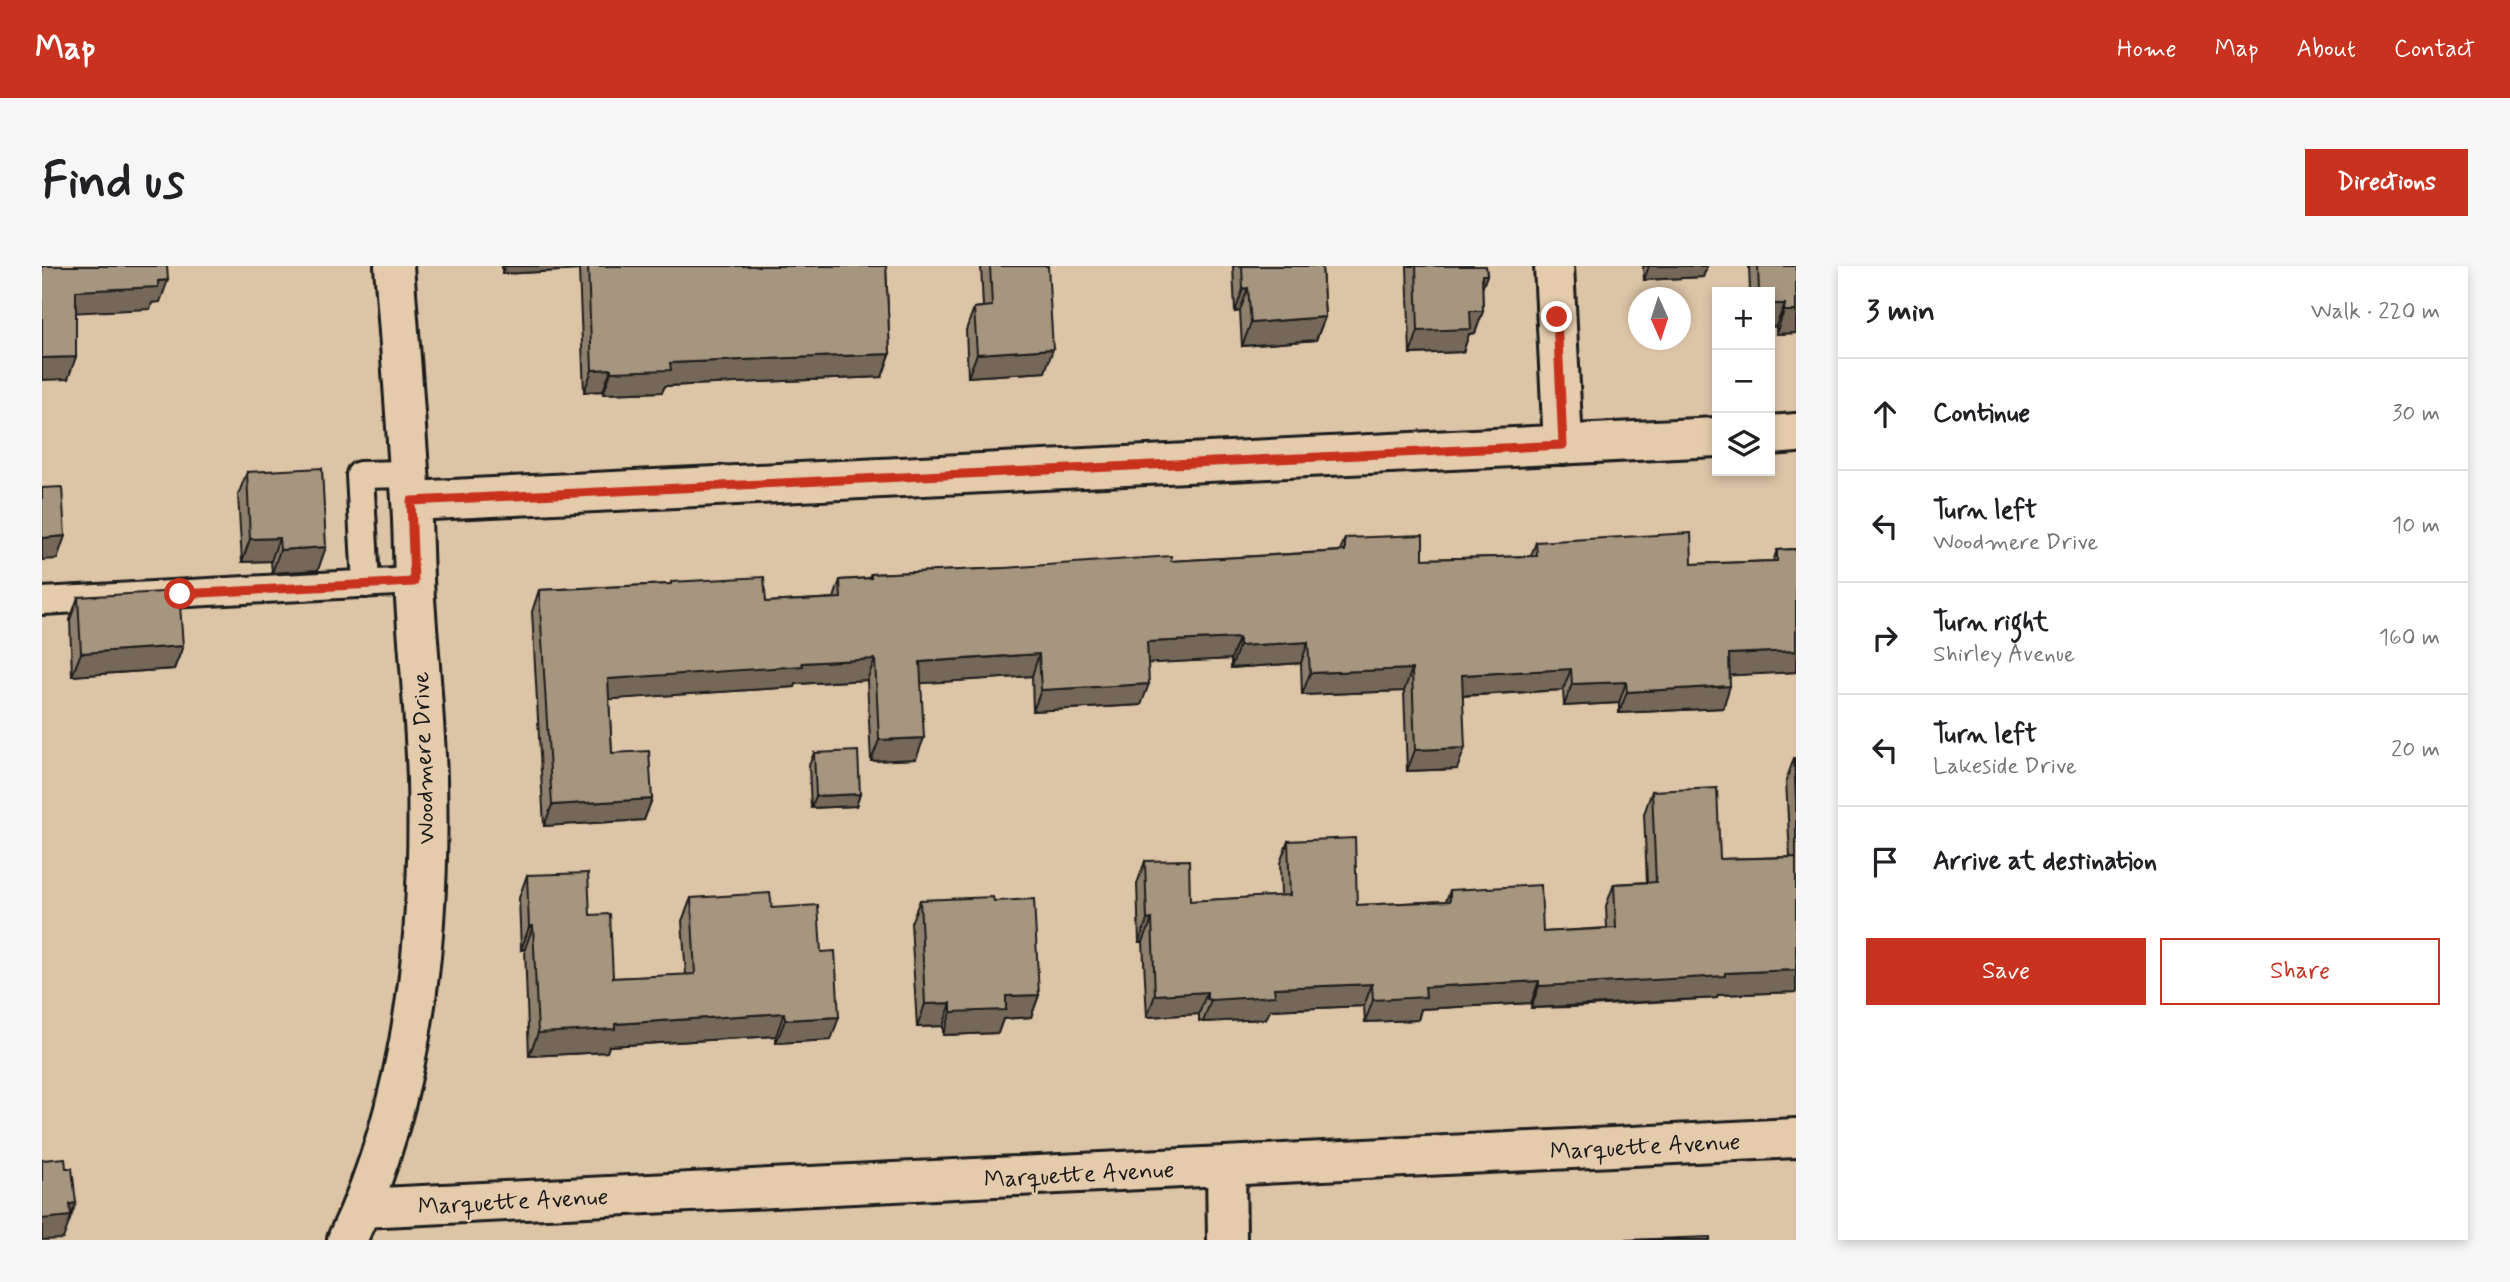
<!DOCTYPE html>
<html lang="en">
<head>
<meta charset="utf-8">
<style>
	body { margin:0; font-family:Mynerve,sans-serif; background:#f6f6f6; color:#202124 }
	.controls { position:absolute; right:21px; top:21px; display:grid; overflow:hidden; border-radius:0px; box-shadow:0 4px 10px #0003 }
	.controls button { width:63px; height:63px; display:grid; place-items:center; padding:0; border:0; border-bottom:2px solid #e0e0e0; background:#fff; color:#202124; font:35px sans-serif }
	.compass { position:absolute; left:1586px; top:21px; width:63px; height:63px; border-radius:50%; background:#fff; box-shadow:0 4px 10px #0003; rotate:177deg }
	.stop { position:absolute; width:21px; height:21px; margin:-16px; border:5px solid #c8321e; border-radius:50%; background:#fff }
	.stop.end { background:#c8321e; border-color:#fff; box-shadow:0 2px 7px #0008 }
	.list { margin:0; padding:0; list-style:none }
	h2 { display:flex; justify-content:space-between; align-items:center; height:91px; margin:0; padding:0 28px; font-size:30px }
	h2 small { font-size:23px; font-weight:400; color:#757577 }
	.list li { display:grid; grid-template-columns:46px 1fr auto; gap:21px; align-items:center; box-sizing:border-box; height:112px; padding:0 28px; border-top:2px solid #e0e0e0 }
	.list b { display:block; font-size:26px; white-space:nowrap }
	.list p { margin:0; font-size:23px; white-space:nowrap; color:#757577 }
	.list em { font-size:23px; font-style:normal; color:#757577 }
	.actions { display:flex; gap:14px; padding:21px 28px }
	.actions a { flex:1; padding:16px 0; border:2px solid #c8321e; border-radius:0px; text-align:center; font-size:24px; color:#c8321e }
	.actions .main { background:#c8321e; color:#fff }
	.icon { flex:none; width:38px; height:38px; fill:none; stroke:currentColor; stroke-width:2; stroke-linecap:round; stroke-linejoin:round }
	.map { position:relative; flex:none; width:1754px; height:974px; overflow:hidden; border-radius:0px }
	header { display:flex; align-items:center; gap:42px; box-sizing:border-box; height:98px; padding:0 35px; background:#c8321e; color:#fff }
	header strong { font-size:33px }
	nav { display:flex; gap:38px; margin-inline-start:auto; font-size:24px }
	.intro { display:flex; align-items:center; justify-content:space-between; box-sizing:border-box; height:168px; padding:0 42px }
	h1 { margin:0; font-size:49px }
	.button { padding:18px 32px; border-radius:0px; background:#c8321e; color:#fff; font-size:24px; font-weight:700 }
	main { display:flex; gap:42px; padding:0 42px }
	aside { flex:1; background:#fff; border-radius:0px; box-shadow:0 4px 10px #0003 }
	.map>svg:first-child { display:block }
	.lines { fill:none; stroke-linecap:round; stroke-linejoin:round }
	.lane-casing { stroke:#1c1c1c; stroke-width:32 }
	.street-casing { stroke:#1c1c1c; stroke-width:44 }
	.lane { stroke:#e4cbac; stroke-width:26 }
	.street { stroke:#e4cbac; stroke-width:38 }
	.wall { fill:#8f806d; stroke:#1c1c1c; stroke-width:2 }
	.shaded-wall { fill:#746859; stroke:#1c1c1c; stroke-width:2 }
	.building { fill:#a6957f; stroke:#1c1c1c; stroke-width:2 }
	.route { stroke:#c8321e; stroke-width:9 }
	.labels { text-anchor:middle; stroke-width:5; stroke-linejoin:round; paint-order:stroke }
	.street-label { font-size:24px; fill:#1c1c1c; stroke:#e4cbac }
</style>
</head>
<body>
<header>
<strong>Map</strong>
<nav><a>Home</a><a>Map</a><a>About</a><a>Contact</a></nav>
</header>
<div class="intro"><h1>Find us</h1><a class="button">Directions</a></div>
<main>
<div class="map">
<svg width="1754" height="974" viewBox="0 0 1754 974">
	<rect width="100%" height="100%" fill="#dcc4a6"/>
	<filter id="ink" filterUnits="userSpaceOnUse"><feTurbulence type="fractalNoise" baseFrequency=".0143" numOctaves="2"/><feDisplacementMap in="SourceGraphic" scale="14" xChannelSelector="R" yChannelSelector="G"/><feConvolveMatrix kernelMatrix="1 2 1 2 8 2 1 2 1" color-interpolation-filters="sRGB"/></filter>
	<g filter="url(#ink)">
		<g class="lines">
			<defs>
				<path id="lane" d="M 324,318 L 318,209 L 367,208
					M 0,335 L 372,315"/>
				<path id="street" d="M 1512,0 L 1521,179
					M 1728,169 L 1754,167
					M 369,235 L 1675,171
					M 1184,901 L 1185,974
					M 320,942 L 1754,872
					M 305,974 C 372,833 389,668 385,513 C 383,453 377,393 373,333 C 371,300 371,266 369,233 C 364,155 358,78 352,0"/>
			</defs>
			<use href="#lane" class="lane-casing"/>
			<use href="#street" class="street-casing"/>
			<use href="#lane" class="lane"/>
			<use href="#street" class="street"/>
		</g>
		<path class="wall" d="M 460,0 L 844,0 L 848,88 L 840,111 L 623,120 L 620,126 L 561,128 L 561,125 L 542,126 L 537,4 L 460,8 Z
			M 939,0 L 1006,0 L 1003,106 L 926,111 L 924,64 L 932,42 L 941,41 Z
			M 1191,0 L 1280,0 L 1283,51 L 1274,74 L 1200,80 L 1198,45 L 1193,46 Z
			M 1365,0 L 1444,0 L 1445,9 L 1440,21 L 1441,45 L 1433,67 L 1427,68 L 1421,86 L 1368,88 Z
			M 1601,0 L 1665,0 L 1661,11 L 1602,14 Z
			M 1707,0 L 1754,0 L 1754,67 L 1734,68 L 1734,60 L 1728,61 L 1728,26 L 1708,26 Z
			M 205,206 L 276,304 L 230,307 L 229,295 L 200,296 L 196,229 Z
			M 1303,272 L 1381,293 L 1489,290 L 1494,276 L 1650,298 L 1731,295 L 1735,284 L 1754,283 L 1754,406 L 1688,409 L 1681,442 L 1577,447 L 1577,437 L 1522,440 L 1521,424 L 1421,430 L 1415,503 L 1365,505 L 1362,425 L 1260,429 L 1259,397 L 1189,402 L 1189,393 L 1106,397 L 1099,439 L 991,445 L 990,410 L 879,417 L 874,493 L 829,495 L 825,414 L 754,418 L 753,421 L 567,433 L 570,487 L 610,533 L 602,554 L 502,560 L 490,346 L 497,324 L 629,318 L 629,316 L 724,336 L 792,332 L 798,314 L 827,312 L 829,308 L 1129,295 L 1298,285 Z
			M 36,331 L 141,380 L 132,403 L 30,410 L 28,354 Z
			M 772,487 L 818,528 L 814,540 L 769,542 L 767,499 Z
			M 1752,492 L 1754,492 L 1754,726 L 1676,729 L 1675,732 L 1531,741 L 1489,742 L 1489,737 L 1379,743 L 1376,754 L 1323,756 L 1322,740 L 1228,744 L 1224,753 L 1161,756 L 1157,755 L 1157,748 L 1105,751 L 1101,676 L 1097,676 L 1095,618 L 1103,595 L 1148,635 L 1239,630 L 1238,597 L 1246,575 L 1315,639 L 1404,635 L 1408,624 L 1501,666 L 1565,662 L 1564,640 L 1572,618 L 1605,616 L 1602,548 L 1610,525 L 1678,593 L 1748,591 L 1744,515 Z
			M 485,609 L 548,649 L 571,712 L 644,709 L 640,655 L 649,632 L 730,642 L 779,686 L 789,774 L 734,777 L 734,770 L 567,780 L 565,786 L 487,790 L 483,683 L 479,684 L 477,632 Z
			M 878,634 L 952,635 L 997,729 L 989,751 L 961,753 L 956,767 L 901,769 L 901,760 L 875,761 L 869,657 Z"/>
		<path class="shaded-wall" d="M 463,0 L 539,0 L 537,4 L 460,8 Z
			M 1607,0 L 1665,0 L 1661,11 L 1602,14 Z
			M 1440,9 L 1445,9 L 1437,32 Z
			M 126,14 L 118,36 L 110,37 L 108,43 L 26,47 L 34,25 Z
			M 1206,22 L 1198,45 L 1193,46 L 1201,23 Z
			M 1728,38 L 1743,38 L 1734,60 L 1728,61 Z
			M 1428,45 L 1441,45 L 1433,67 L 1427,68 L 1421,86 L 1368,88 L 1376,65 Z
			M 1742,45 L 1754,45 L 1754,67 L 1734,68 Z
			M 1283,51 L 1274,74 L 1200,80 L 1209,57 Z
			M 1011,83 L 1003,106 L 926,111 L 935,88 Z
			M 848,88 L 840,111 L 623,120 L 620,126 L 561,128 L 569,106 L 628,97 Z
			M 34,91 L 26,113 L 0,114 L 0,92 Z
			M 569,103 L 561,125 L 542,126 L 550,104 Z
			M 23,270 L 15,293 L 0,294 L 0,272 Z
			M 237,272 L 229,295 L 200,296 L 208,273 Z
			M 284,281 L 276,304 L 230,307 L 238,284 Z
			M 1197,372 L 1189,393 L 1097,398 L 1105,376 Z
			M 1266,376 L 1259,397 L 1189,402 L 1197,380 Z
			M 141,380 L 132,403 L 30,410 L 39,387 Z
			M 1754,385 L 1754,406 L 1679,410 L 1687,388 Z
			M 997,388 L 990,410 L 870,418 L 878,396 Z
			M 833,393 L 825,414 L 754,418 L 753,421 L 559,434 L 566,413 L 760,397 Z
			M 1370,403 L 1362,425 L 1260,429 L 1268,407 Z
			M 1529,403 L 1521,424 L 1412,430 L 1420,409 Z
			M 1584,416 L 1577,437 L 1522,440 L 1530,418 Z
			M 1107,418 L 1099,439 L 991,445 L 999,424 Z
			M 1688,420 L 1681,442 L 1577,447 L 1585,426 Z
			M 882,472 L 874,493 L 829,495 L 837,474 Z
			M 1423,482 L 1415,503 L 1365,505 L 1373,484 Z
			M 818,528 L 814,540 L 769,542 L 774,530 Z
			M 610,533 L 602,554 L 502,560 L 510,539 Z
			M 1110,653 L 1101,676 L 1097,676 L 1105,654 Z
			M 491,660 L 483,683 L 479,684 L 487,661 Z
			M 1754,704 L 1754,726 L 1676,729 L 1675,732 L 1489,742 L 1497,720 L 1683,707 Z
			M 1497,715 L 1489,737 L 1379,743 L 1376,754 L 1323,756 L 1331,734 L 1383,721 Z
			M 1330,718 L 1322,740 L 1228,744 L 1224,753 L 1161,756 L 1169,734 L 1232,722 Z
			M 1165,726 L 1157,748 L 1105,751 L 1113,729 Z
			M 997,729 L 989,751 L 961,753 L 956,767 L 901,769 L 909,746 L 964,730 Z
			M 909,737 L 901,760 L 875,761 L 883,738 Z
			M 742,747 L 734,770 L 567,780 L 565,786 L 487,790 L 496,767 L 573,758 Z
			M 797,751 L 789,774 L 734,777 L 743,754 Z
			M 34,937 L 21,973 L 0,974 L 0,953 L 28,938 Z"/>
		<path class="building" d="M 0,0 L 125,0 L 126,14 L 116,15 L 116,21 L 34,25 L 34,91 L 0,92 Z
			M 546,0 L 844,0 L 848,88 L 628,97 L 629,104 L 569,106 L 569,103 L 550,104 Z
			M 948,0 L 1006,0 L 1011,83 L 935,88 L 932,42 L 950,40 Z
			M 1200,0 L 1280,0 L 1283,51 L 1209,57 L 1206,22 L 1201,23 Z
			M 1374,0 L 1444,0 L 1445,9 L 1440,9 L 1441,45 L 1428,45 L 1429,63 L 1376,65 Z
			M 1716,0 L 1754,0 L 1754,45 L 1742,45 L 1743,38 L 1728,38 L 1728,26 L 1717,26 Z
			M 280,202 L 284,281 L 238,284 L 237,272 L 208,273 L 205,206 Z
			M 20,221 L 23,270 L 0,272 L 0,222 Z
			M 1649,267 L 1650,298 L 1735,295 L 1735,284 L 1754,283 L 1754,385 L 1687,388 L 1688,420 L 1585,426 L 1584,416 L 1530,418 L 1529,403 L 1420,409 L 1423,482 L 1373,484 L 1370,403 L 1268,407 L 1266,376 L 1197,380 L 1197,372 L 1105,376 L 1107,418 L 999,424 L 997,388 L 878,396 L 882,472 L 837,474 L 833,393 L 760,397 L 761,400 L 566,413 L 570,487 L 607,485 L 610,533 L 510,539 L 497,324 L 629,318 L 629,316 L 722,311 L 724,336 L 799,332 L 798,314 L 829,312 L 829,308 L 963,302 L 1129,290 L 1129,295 L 1303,285 L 1303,272 L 1381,269 L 1381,293 L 1495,290 L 1494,276 Z
			M 137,325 L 141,380 L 39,387 L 36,331 Z
			M 816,485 L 818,528 L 774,530 L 772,487 Z
			M 1752,492 L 1754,492 L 1754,535 Z
			M 1675,522 L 1678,593 L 1754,591 L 1754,704 L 1683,707 L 1683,710 L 1539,718 L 1497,720 L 1497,715 L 1383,721 L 1384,731 L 1331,734 L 1330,718 L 1232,722 L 1233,730 L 1169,734 L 1165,733 L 1165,726 L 1113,729 L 1110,653 L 1105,654 L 1103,595 L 1147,594 L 1148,635 L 1248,629 L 1246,575 L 1313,572 L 1315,639 L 1408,635 L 1408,624 L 1499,619 L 1501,666 L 1574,662 L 1572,618 L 1614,616 L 1610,525 Z
			M 546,607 L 548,649 L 568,648 L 571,712 L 653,708 L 649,632 L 728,627 L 730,642 L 776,639 L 779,686 L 793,685 L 797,751 L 743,754 L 742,747 L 573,758 L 573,763 L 496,767 L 491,660 L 487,661 L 485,609 Z
			M 951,631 L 952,635 L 992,633 L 997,729 L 964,730 L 964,744 L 909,746 L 909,737 L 883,738 L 878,634 Z
			M 23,892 L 24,902 L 30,902 L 34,937 L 28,938 L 29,950 L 0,953 L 0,894 Z
			M 1668,971 L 1668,974 L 1582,974 Z"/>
	</g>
	<g class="lines" filter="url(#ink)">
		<path class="route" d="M 138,328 L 372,316 L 369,235 L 1521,179 L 1515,51"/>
	</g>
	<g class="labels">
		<g class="street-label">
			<text transform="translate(381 492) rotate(-92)" y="8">Woodmere Drive</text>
			<text transform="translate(1603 880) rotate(-3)" y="8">Marquette Avenue</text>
			<text transform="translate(1037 908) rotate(-3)" y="8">Marquette Avenue</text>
			<text transform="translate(471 935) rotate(-3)" y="8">Marquette Avenue</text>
		</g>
	</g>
</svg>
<div class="controls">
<button>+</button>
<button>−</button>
<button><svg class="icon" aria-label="layers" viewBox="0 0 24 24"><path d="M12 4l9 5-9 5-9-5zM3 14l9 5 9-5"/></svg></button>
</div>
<svg class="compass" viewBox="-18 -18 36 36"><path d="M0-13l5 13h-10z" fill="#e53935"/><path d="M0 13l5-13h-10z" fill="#757577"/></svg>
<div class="stop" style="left:138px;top:328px"></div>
<div class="stop end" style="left:1515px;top:51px"></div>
</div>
<aside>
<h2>3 min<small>Walk · 220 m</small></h2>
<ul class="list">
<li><svg class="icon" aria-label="ahead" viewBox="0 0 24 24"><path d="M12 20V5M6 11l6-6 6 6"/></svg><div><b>Continue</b></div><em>30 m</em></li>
<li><svg class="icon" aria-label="left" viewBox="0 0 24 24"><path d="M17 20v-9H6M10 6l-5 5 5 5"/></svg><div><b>Turn left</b><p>Woodmere Drive</p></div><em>10 m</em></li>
<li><svg class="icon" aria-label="right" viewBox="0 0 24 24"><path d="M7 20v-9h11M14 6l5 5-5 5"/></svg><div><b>Turn right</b><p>Shirley Avenue</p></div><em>160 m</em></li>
<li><svg class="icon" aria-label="left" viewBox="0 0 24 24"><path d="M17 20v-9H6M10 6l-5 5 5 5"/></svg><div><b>Turn left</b><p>Lakeside Drive</p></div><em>20 m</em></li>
<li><svg class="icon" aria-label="arrive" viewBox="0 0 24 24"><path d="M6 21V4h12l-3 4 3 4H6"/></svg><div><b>Arrive at destination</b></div></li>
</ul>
<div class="actions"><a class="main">Save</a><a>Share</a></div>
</aside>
</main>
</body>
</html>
